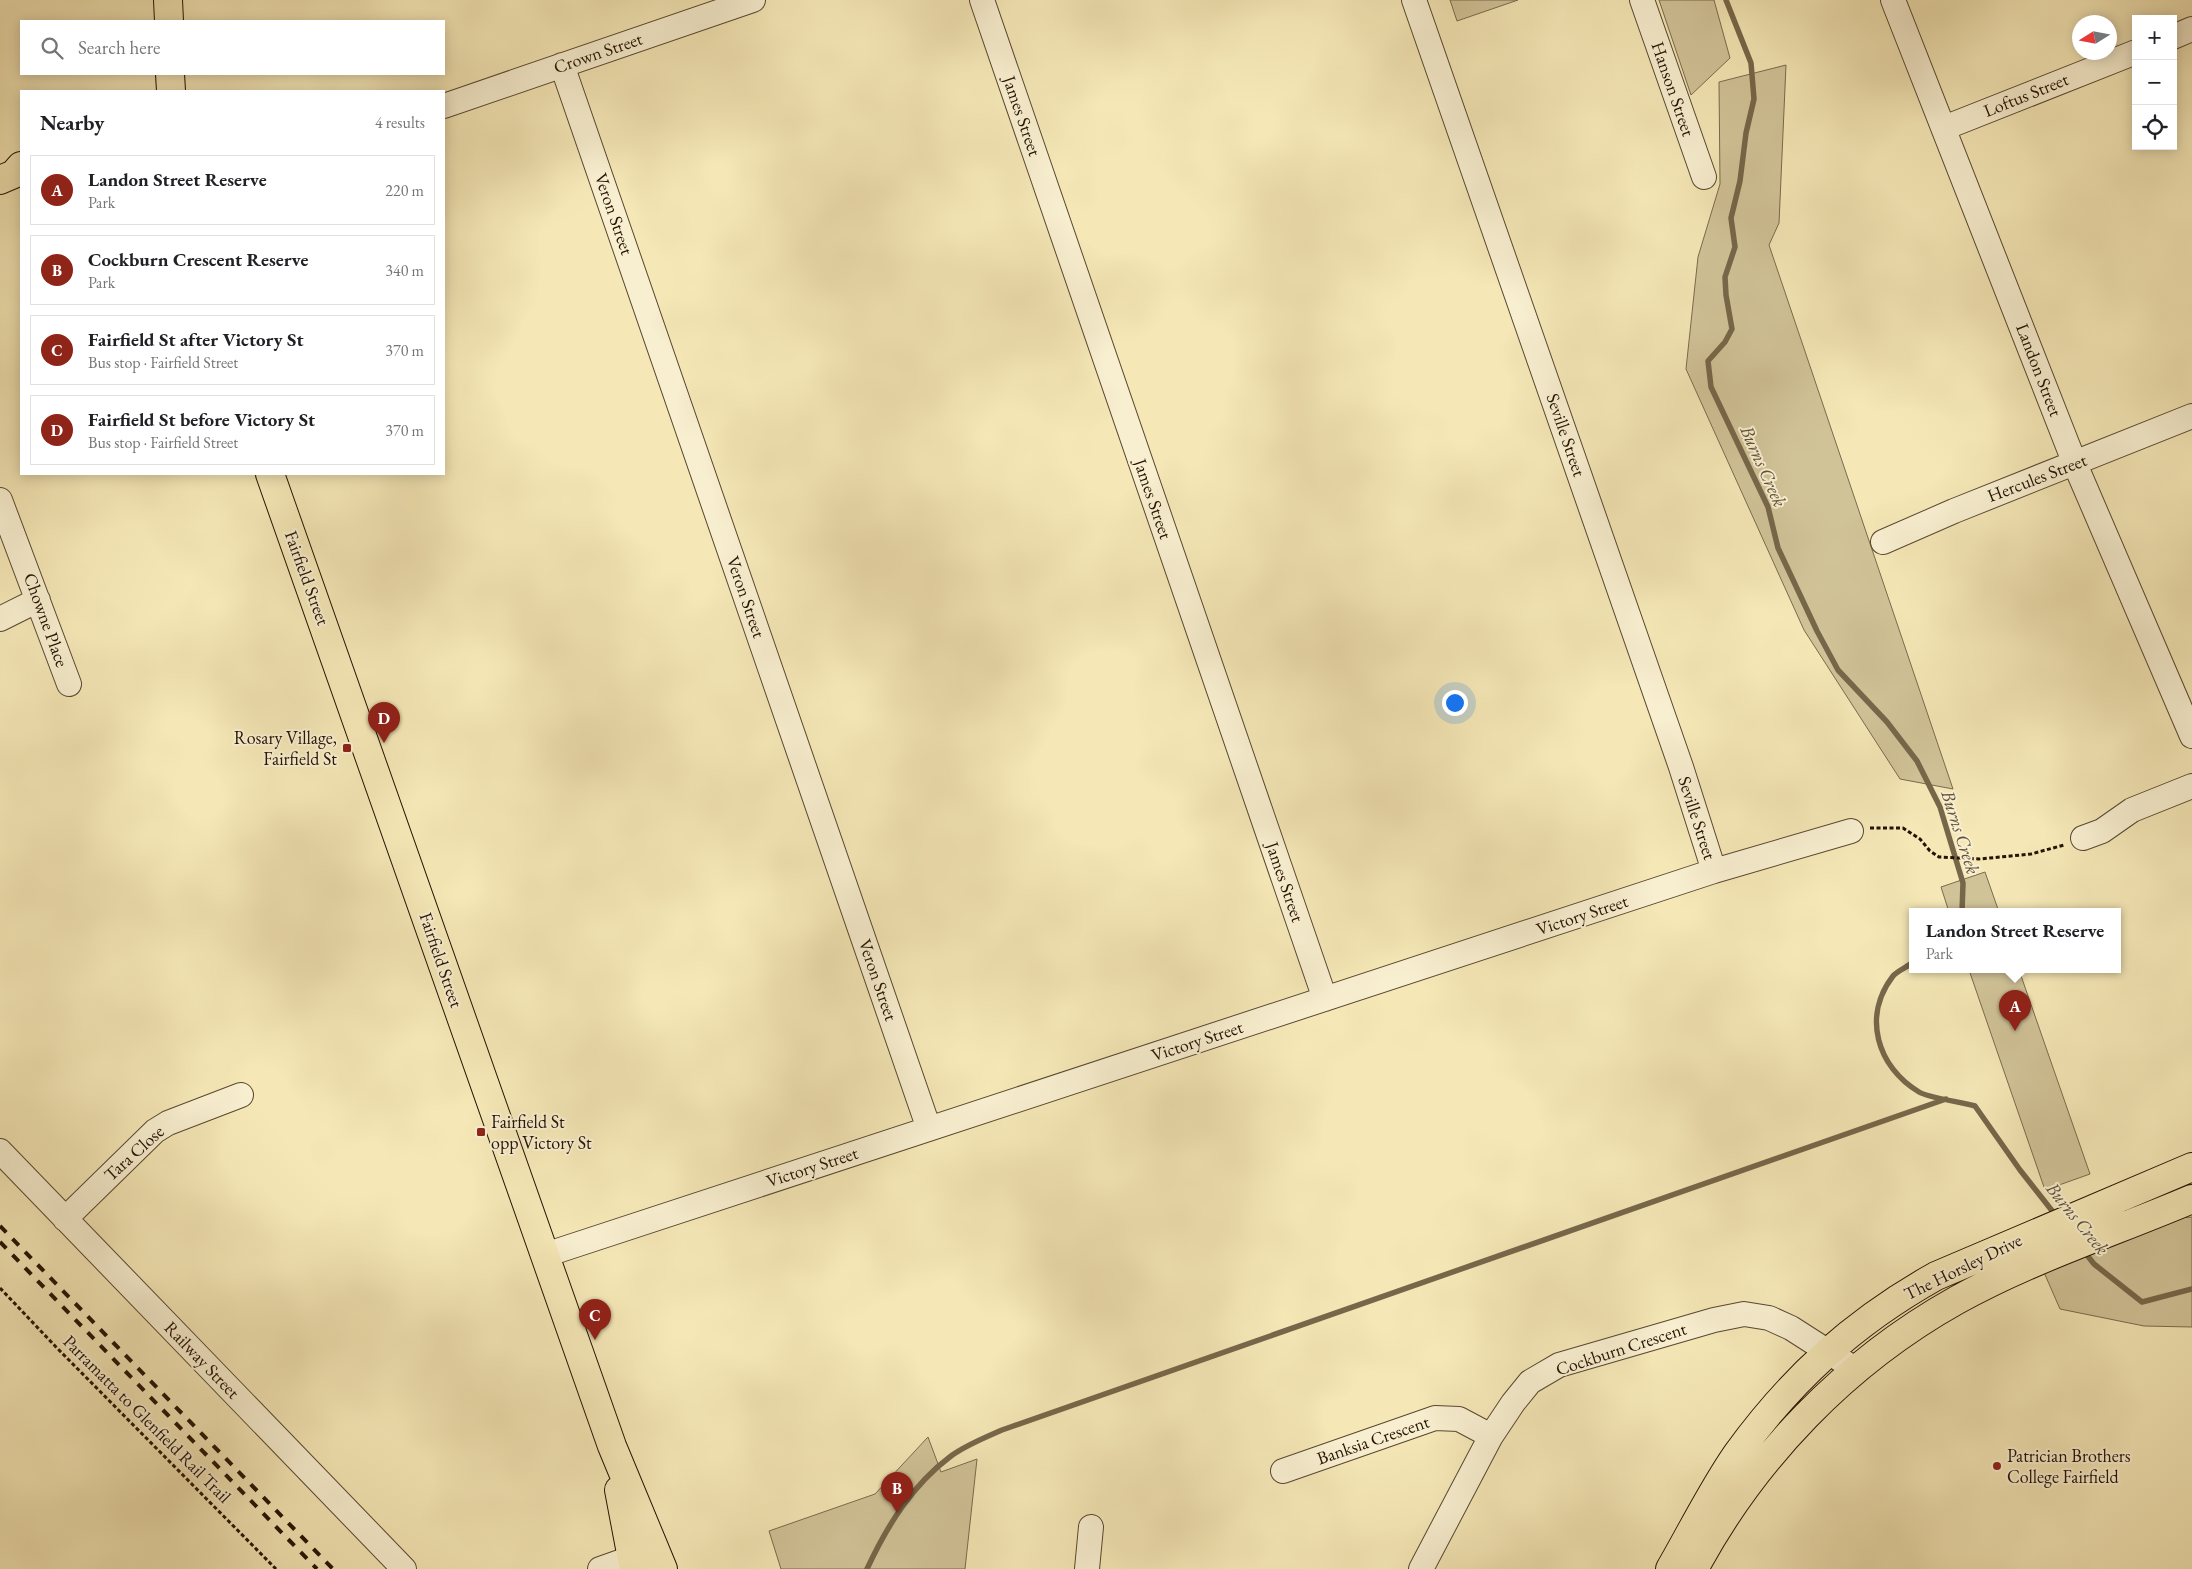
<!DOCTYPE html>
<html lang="en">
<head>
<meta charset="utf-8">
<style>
	body { margin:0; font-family:"EB Garamond",serif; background:#f2f2f2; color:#202124 }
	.controls { position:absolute; right:15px; top:15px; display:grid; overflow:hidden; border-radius:0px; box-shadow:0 2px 12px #0003 }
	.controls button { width:45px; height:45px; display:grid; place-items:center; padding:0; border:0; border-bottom:1px solid #e0e0e0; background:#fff; color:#202124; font:25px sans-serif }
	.compass { position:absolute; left:2072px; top:15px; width:45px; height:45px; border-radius:50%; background:#fff; box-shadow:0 2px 12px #0003; rotate:259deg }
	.you { position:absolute; left:1454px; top:702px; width:18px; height:18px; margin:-12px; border:4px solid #fff; border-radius:50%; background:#1a73e8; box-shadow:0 0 0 8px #1a73e833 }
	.badge { display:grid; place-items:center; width:32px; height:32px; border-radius:50%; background:#8f2418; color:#fff; font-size:16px; font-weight:700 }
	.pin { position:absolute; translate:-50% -41px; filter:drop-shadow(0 1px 2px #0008) }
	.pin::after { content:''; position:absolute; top:26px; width:18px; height:15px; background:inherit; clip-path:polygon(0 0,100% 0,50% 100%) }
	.popup { position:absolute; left:1909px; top:908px; width:212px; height:65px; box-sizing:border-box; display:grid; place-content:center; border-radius:0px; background:#fff; filter:drop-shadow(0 1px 4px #0005); font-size:16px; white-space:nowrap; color:#757577 }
	.popup b { font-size:19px; color:#202124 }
	.popup::after { content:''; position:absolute; left:50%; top:100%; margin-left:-10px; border:10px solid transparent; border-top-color:#fff }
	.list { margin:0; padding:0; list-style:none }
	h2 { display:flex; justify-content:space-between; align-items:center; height:65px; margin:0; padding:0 20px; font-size:21px }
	h2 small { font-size:16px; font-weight:400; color:#757577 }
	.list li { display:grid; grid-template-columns:32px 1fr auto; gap:15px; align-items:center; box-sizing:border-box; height:70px; margin:0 10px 10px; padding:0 10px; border:1px solid #e0e0e0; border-radius:0px }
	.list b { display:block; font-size:19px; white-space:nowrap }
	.list p { margin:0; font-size:16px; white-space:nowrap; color:#757577 }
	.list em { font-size:16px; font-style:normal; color:#757577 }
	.icon { flex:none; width:28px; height:28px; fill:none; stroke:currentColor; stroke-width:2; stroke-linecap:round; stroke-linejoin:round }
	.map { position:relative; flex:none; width:2192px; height:1569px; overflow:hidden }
	.search { position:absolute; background:#fff; box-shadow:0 2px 12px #0003; left:20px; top:20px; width:425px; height:55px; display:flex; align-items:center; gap:12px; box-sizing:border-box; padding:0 18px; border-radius:0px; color:#757577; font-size:19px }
	.panel { position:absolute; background:#fff; box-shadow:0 2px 12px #0003; left:20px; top:90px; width:425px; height:385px; border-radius:0px }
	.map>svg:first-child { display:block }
	.green { fill:#d1c398; stroke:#7a6b4e }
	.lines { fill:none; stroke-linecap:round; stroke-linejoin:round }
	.stream { stroke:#77674a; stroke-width:5.5 }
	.minor-casing { stroke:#584830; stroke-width:26 }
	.major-casing { stroke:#241303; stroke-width:30 }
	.path { stroke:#241303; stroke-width:3; stroke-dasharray:4 2.5; stroke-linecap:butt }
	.minor { stroke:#f8efd0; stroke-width:24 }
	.major { stroke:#f5e7b6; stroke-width:28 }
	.rail { stroke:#241303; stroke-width:4; stroke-dasharray:9 9; stroke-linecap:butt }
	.poi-dot { fill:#8f2418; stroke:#f8efd0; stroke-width:2 }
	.labels { text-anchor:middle; stroke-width:4; stroke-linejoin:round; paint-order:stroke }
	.street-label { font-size:18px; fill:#241303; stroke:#f8efd0 }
	.poi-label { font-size:18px; fill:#241303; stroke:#f8efd0; text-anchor:start }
	.water-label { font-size:19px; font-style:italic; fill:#625238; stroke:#f8efd0 }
</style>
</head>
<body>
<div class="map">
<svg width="2192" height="1569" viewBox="0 0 2192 1569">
	<rect width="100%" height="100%" fill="#f5e7b6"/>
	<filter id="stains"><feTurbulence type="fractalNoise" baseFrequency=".004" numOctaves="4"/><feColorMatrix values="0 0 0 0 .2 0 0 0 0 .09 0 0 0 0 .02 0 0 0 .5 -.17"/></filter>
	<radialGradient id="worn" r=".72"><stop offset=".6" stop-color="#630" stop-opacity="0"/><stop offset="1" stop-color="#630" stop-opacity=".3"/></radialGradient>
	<path class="green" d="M 1450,0 L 1518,0 L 1457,21 Z
		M 1659,0 L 1714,0 L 1730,58 L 1691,95 Z
		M 1786,65 L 1779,223 L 1769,245 L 1953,789 L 1900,779 L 1804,630 L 1686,369 L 1698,257 L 1720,184 L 1719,82 Z
		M 1985,872 L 1999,912 L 1949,912 L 1941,887 Z
		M 1969,970 L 2019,970 L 2090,1174 L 2045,1190 Z
		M 2192,1217 L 2192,1327 L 2144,1326 L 2060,1309 L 2039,1261 L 2140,1221 Z
		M 928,1437 L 941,1472 L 977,1459 L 965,1569 L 781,1569 L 769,1531 L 875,1494 Z"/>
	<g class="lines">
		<path class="stream" d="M 1726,0 L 1751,63 L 1754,99 L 1746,133 L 1740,181 L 1731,218 L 1735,247 L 1725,277 L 1726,295 L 1732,329 L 1725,342 L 1708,361 L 1711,387 L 1768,507 L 1778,548 L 1817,631 L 1838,670 L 1887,722 L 1917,761 L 1940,807 L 1963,883 L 1962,912
			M 1912,963 C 1907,967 1897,971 1893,976 C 1862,1016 1877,1067 1919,1092 C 1929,1098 1962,1102 1975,1106 L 2020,1170 L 2057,1217
			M 2083,1250 L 2094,1264 L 2142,1302 L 2192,1289
			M 867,1569 C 887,1526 912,1485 951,1456 C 966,1445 984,1438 1002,1430 L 1946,1099"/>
		<defs>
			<path id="minor" d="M 982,0 L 1325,999
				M 1414,0 L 1681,767 L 1714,871
				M 1642,0 L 1704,177
				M 1893,0 L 2075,464 L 2192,736
				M 2173,37 L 2192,29
				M 562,65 L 929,1129
				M 444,106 L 753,0
				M 1944,128 L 2136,52
				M 0,500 L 69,684
				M 1883,542 L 1954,511 L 2192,416
				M 0,619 L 38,600
				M 2083,838 L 2102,831 L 2132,810 L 2192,786
				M 0,1151 L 404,1569
				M 65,1219 L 155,1131 L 168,1123 L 241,1095
				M 545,1255 L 1714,871 L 1851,831
				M 1283,1471 L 1435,1418 L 1459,1419 L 1491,1436
				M 600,1569 L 631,1558
				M 1087,1569 L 1091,1527
				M 1421,1569 L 1491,1436 L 1513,1403 L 1530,1382 L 1559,1365 L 1714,1320 L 1744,1314 L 1769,1318 L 1791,1328 L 1855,1369"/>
			<path id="major" d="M 168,0 L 169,21
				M 170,74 L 171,91
				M 0,180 L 14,174 L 21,166
				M 270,474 L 612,1446 L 663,1569
				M 619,1490 L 634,1569
				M 1670,1569 C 1692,1531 1712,1490 1737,1454 C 1792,1378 1854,1322 1936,1276 L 2192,1167
				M 1694,1569 C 1754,1457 1846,1362 1957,1300 C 2031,1259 2114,1232 2192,1199"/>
		</defs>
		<use href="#minor" class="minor-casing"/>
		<use href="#major" class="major-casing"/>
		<path class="path" d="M 1870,828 L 1903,828 L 1920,839 L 1930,851 L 1939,857 L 1979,859 L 2031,854 L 2064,845
			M 0,1288 L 56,1347 L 276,1569"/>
		<use href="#minor" class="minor"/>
		<use href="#major" class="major"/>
		<path class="rail" d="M 0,1226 L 333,1569
			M 0,1242 L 317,1569"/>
	</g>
	<g class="poi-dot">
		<rect x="342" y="743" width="10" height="10" rx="2.5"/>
		<rect x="476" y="1127" width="10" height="10" rx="2.5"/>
		<circle cx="1997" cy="1466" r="5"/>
	</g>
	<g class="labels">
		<g class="street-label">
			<text transform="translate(598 53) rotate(-19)" y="6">Crown Street</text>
			<text transform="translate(1673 89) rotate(71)" y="6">Hanson Street</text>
			<text transform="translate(2026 95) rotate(-22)" y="6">Loftus Street</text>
			<text transform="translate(1022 116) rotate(71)" y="6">James Street</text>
			<text transform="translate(614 214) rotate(71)" y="6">Veron Street</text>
			<text transform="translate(2039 370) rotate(69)" y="6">Landon Street</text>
			<text transform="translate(1566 435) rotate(71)" y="6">Seville Street</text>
			<text transform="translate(2037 478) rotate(-21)" y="6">Hercules Street</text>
			<text transform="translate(1153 499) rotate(71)" y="6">James Street</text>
			<text transform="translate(307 578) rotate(70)" y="6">Fairfield Street</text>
			<text transform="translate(746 597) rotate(71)" y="6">Veron Street</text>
			<text transform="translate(46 620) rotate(70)" y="6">Chowne Place</text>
			<text transform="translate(1697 818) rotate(72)" y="6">Seville Street</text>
			<text transform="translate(1285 882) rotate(71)" y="6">James Street</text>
			<text transform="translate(1582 915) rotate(-18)" y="6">Victory Street</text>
			<text transform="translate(441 960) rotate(71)" y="6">Fairfield Street</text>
			<text transform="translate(878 980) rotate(71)" y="6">Veron Street</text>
			<text transform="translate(1197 1041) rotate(-18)" y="6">Victory Street</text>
			<text transform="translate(134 1153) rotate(-42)" y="6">Tara Close</text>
			<text transform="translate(812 1167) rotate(-18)" y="6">Victory Street</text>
			<text transform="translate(1963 1267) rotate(-26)" y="6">The Horsley Drive</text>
			<text transform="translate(1621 1349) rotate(-18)" y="6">Cockburn Crescent</text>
			<text transform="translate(202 1360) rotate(46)" y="6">Railway Street</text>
			<text transform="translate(147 1419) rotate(45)" y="6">Parramatta to Glenfield Rail Trail</text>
			<text transform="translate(1373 1440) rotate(-19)" y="6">Banksia Crescent</text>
		</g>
		<g class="poi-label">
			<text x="337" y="744" text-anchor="end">Rosary Village,<tspan x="337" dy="21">Fairfield St</tspan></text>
			<text x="491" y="1128">Fairfield St<tspan x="491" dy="21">opp Victory St</tspan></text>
			<text x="2007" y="1462">Patrician Brothers<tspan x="2007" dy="21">College Fairfield</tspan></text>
		</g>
		<g class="water-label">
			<text transform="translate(1764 466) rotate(66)" y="7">Burns Creek</text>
			<text transform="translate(1961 832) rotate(72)" y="7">Burns Creek</text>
			<text transform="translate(2078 1218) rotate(51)" y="7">Burns Creek</text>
		</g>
	</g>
	<rect width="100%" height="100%" filter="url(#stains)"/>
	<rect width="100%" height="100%" fill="url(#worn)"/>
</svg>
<div class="controls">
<button>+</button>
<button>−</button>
<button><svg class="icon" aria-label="locate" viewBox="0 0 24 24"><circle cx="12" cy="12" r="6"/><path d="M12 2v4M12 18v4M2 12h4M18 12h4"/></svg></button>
</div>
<svg class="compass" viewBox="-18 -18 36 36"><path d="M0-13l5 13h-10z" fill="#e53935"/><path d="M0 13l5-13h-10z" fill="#757577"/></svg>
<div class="you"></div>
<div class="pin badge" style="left:2015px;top:1031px">A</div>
<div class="popup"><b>Landon Street Reserve</b>Park</div>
<div class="pin badge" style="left:897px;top:1513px">B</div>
<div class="pin badge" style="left:595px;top:1340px">C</div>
<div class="pin badge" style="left:384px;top:743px">D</div>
<div class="search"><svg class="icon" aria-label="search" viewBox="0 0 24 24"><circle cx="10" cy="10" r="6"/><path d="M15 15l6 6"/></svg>Search here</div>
<section class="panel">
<h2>Nearby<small>4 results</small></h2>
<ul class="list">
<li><span class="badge">A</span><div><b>Landon Street Reserve</b><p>Park</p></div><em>220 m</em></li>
<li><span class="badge">B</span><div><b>Cockburn Crescent Reserve</b><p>Park</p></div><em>340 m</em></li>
<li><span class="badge">C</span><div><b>Fairfield St after Victory St</b><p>Bus stop · Fairfield Street</p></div><em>370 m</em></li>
<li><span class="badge">D</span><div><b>Fairfield St before Victory St</b><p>Bus stop · Fairfield Street</p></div><em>370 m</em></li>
</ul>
</section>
</div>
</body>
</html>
